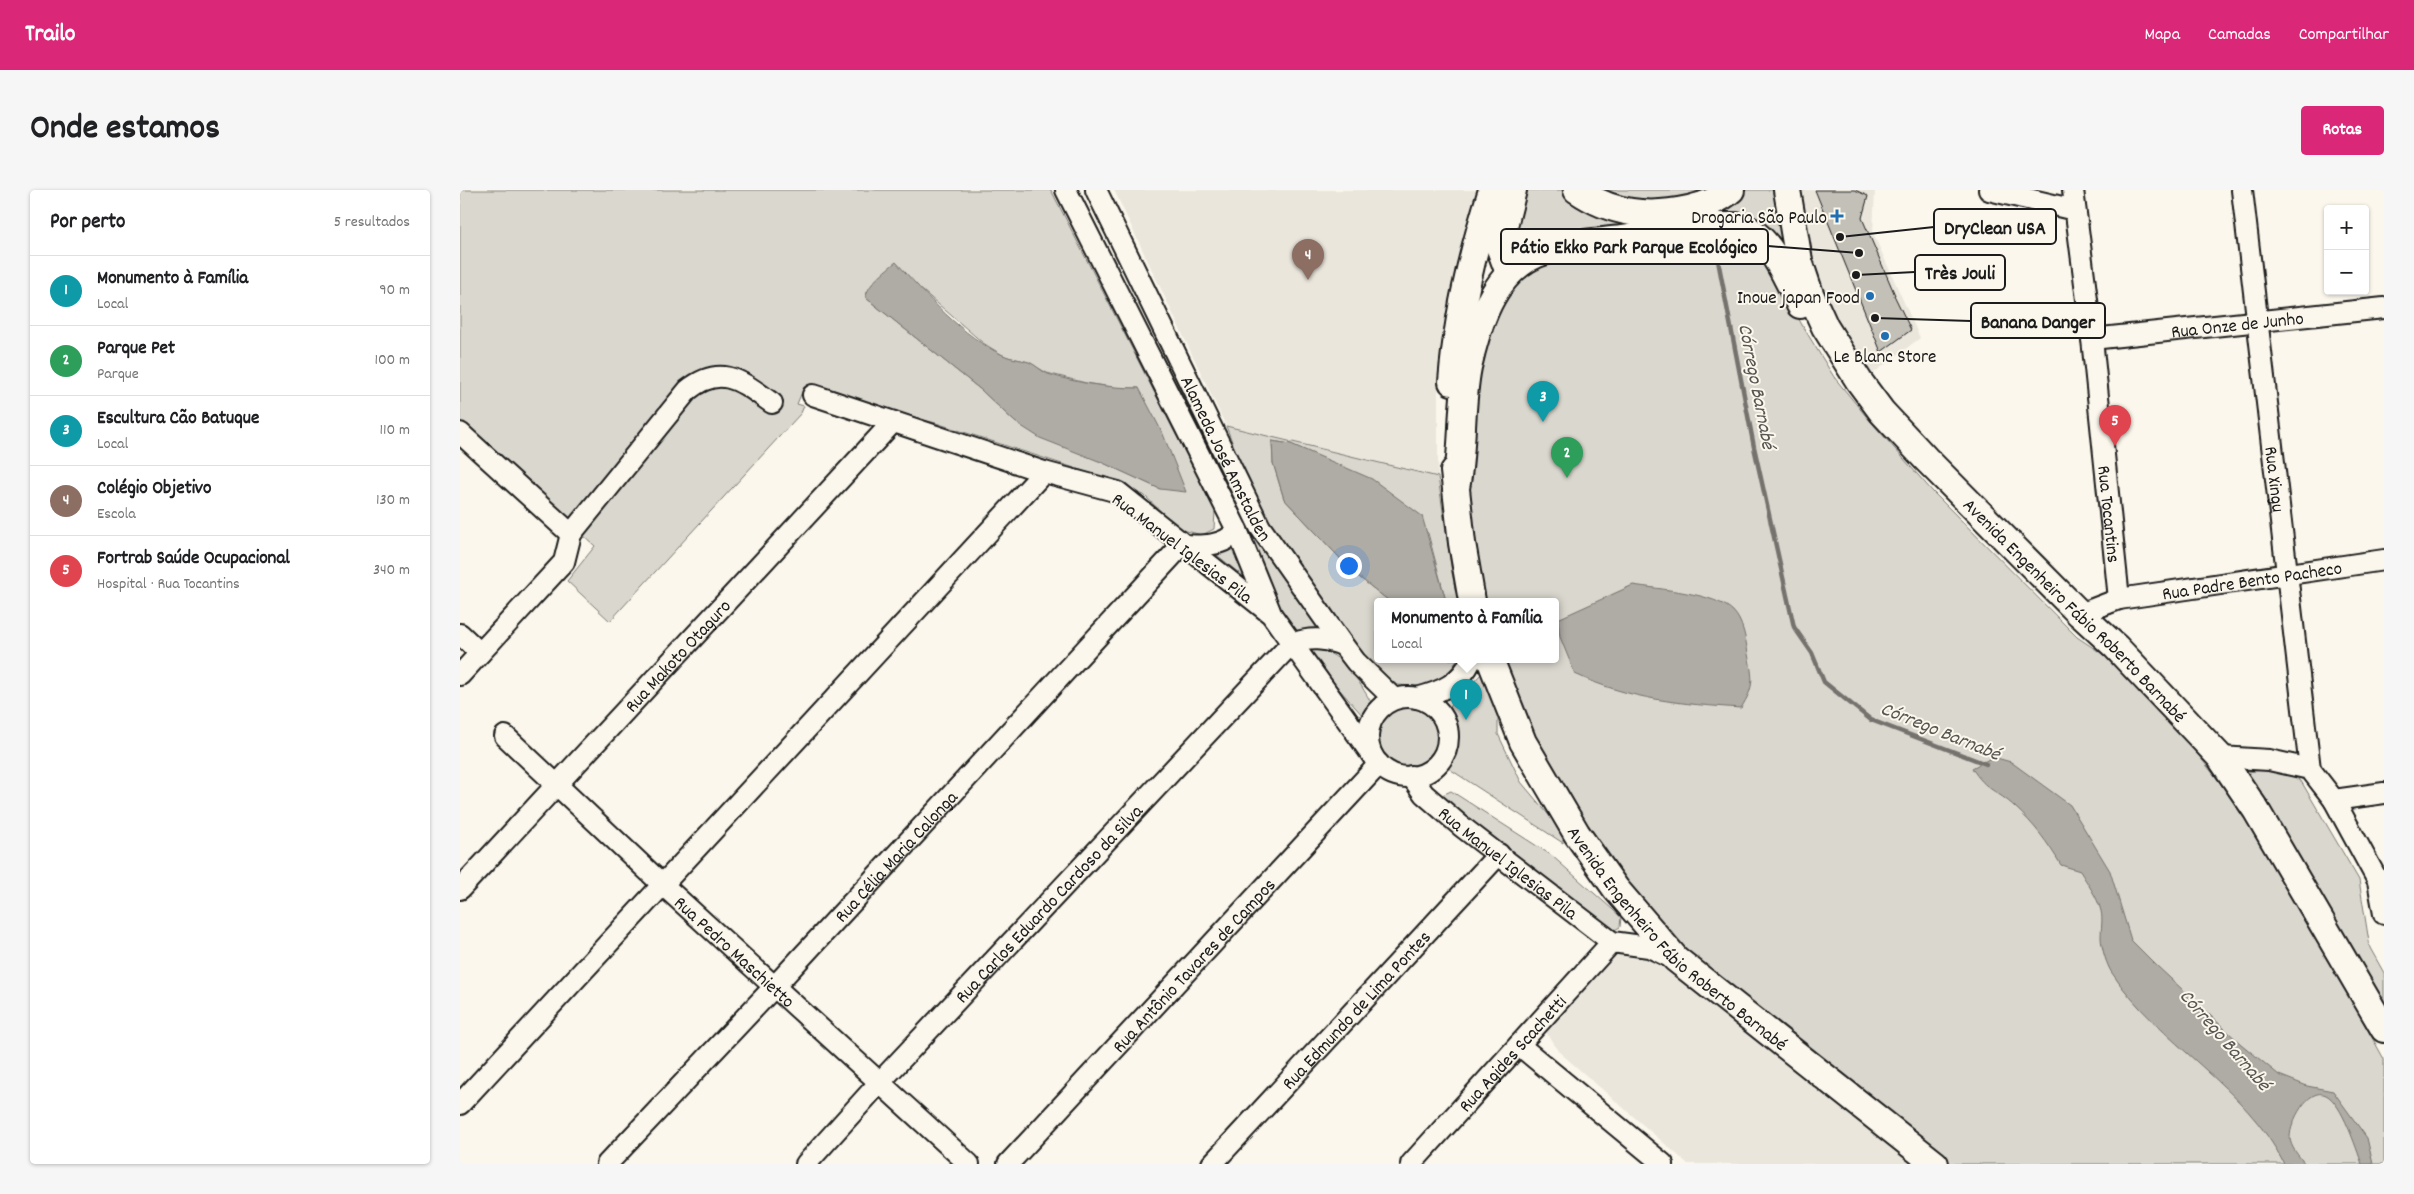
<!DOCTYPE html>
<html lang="pt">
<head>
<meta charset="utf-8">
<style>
	body { margin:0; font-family:Dekko,sans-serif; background:#f6f6f6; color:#202124 }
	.controls { position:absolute; right:15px; top:15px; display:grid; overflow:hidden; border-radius:5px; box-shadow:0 1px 4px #0004 }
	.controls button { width:45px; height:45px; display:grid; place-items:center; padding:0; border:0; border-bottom:1px solid #e0e0e0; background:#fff; color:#202124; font:25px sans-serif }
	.you { position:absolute; left:888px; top:375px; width:18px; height:18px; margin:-12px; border:4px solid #fff; border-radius:50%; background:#1a73e8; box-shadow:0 0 0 8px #1a73e833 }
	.badge { display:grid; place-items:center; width:32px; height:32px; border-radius:50%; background:#db2777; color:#fff; font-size:16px; font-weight:700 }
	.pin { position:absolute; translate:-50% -41px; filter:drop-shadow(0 1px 2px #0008) }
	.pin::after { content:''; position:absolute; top:26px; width:18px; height:15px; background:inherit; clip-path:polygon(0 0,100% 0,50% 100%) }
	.popup { position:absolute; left:914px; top:408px; width:185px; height:65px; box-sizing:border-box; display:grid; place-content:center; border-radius:5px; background:#fff; filter:drop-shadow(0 1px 4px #0005); font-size:16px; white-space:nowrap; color:#757577 }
	.popup b { font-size:19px; color:#202124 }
	.popup::after { content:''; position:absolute; left:50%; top:100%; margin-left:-10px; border:10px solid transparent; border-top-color:#fff }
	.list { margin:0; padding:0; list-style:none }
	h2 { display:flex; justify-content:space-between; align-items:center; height:65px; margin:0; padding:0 20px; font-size:21px }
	h2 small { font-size:16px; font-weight:400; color:#757577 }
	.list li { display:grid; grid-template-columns:32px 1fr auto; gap:15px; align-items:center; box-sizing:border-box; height:70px; padding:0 20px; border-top:1px solid #e0e0e0 }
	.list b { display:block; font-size:19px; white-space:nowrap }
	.list p { margin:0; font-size:16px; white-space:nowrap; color:#757577 }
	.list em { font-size:16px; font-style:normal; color:#757577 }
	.map { position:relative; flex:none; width:1924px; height:974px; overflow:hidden; border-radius:5px }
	header { display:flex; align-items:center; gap:30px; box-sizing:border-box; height:70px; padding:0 25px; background:#db2777; color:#fff }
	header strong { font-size:24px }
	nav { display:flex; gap:28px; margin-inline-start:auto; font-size:18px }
	.intro { display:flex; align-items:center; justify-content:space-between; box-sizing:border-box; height:120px; padding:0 30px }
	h1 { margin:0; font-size:35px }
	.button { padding:12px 22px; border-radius:5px; background:#db2777; color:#fff; font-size:18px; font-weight:700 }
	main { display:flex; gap:30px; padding:0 30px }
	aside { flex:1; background:#fff; border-radius:5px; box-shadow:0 1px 4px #0004 }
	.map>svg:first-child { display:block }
	.built { fill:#eae6dc }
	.green { fill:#dad7ce; stroke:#7b7a75; fill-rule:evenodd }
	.water { fill:#afaca5; stroke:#74726e }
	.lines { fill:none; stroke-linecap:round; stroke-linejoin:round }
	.stream { stroke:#74726e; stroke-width:4.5 }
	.building { fill:#c3c0b8; stroke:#1c1c1c }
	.minor-casing { stroke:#1c1c1c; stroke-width:24 }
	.major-casing { stroke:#1c1c1c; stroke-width:30 }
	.minor { stroke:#fbf7ec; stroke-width:20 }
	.major { stroke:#fbf7ec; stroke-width:26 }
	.poi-dot { fill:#1f6fb2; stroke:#fbf7ec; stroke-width:2 }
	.labels { text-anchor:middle; stroke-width:4; stroke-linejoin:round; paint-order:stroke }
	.poi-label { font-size:19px; fill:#1c1c1c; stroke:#fbf7ec; text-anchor:end }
	.street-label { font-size:19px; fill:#1c1c1c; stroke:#fbf7ec }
	.water-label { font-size:20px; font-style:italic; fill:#575653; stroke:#fbf7ec }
	.leader { fill:none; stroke:#1c1c1c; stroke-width:2 }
	.callout-dot { fill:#1c1c1c; stroke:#fbf7ec; stroke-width:2 }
	.callout { fill:#fbf7ec; stroke:#1c1c1c; stroke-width:2 }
	.callout-label { font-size:20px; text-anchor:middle; font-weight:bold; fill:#1c1c1c }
</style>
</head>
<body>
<header>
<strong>Trailo</strong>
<nav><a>Mapa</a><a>Camadas</a><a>Compartilhar</a></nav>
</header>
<div class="intro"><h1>Onde estamos</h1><a class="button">Rotas</a></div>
<main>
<aside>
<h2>Por perto<small>5 resultados</small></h2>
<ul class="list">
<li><span class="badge" style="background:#0f9aa8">1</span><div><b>Monumento à Família</b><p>Local</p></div><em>90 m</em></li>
<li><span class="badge" style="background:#2e9e5b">2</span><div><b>Parque Pet</b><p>Parque</p></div><em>100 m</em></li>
<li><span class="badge" style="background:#0f9aa8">3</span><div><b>Escultura Cão Batuque</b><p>Local</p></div><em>110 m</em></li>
<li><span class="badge" style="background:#8d6e63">4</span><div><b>Colégio Objetivo</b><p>Escola</p></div><em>130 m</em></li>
<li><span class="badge" style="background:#e0444e">5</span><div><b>Fortrab Saúde Ocupacional</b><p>Hospital · Rua Tocantins</p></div><em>340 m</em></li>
</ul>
</aside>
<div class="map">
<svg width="1924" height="974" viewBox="0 0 1924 974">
	<rect width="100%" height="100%" fill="#fbf7ec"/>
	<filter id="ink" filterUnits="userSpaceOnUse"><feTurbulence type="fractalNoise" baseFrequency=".02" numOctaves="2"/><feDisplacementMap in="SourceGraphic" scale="10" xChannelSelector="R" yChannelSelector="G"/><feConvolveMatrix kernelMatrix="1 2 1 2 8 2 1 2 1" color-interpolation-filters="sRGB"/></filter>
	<g filter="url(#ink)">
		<path class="built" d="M 654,0 L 1021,0 L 978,179 L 978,287 L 766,236 Z
			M 1339,0 L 1415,0 L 1413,43 L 1460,148 L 1411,185 L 1377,133 L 1353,71 L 1339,22 Z
			M 1160,758 L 1197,766 L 1453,974 L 1228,974 L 1098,861 L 1086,842 Z"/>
		<path class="green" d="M 0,0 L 591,0 L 755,321 L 754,339 L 742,345 L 719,339 L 684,305 L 639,286 L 476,233 L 406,216 L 344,197 L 337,214 L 344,216 L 341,223 L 150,431 L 107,391 L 135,356 L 0,232 ZM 463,101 L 523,153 L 544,166 L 568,172 L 587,183 L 626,193 L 659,198 L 679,198 L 700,299 L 555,232 L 521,200 L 406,108 L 406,103 Z
			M 1057,0 L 1101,0 L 1131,19 L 1282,0 L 1315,0 L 1325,67 L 1298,36 L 1048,71 Z
			M 1135,0 L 1247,0 L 1243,3 L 1195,11 L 1163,12 Z
			M 1266,44 L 1291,53 L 1316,85 L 1342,135 L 1374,187 L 1405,225 L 1473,302 L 1617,447 L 1644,465 L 1723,546 L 1775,611 L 1890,808 L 1924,869 L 1924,974 L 1487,974 L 1235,772 L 1184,721 L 1077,561 L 1041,469 L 1095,469 L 1095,411 L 1025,411 L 1018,386 L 1006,297 L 1005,250 L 1034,118 L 1072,73 Z
			M 766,236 L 978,287 L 992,383 L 998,411 L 986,411 L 968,343 L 863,269 L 831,254 L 812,251 L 813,273 L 824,309 L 894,383 L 929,411 L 917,411 L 917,469 L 998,469 L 992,478 L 971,497 L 937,495 L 909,473 L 810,335 L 784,283 Z
			M 766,292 L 810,368 L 864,444 L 837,445 L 819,425 L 763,294 Z
			M 773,353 L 791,393 L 757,365 Z
			M 855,459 C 884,463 898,490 912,514 L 903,526 L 848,464 Z
			M 1022,483 L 1038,525 L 1038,544 L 1061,592 L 1103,642 L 1103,653 L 988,578 C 1001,557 1001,541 986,521 Z
			M916 549a32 32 0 1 1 64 0a32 32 0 1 1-64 0Z
			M 1819,578 L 1841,591 L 1899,690 L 1910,758 L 1924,783 L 1924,813 L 1787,582 Z
			M 991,601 L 1091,665 L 1161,727 L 1160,737 L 1151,742 L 1141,737 L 980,606 Z"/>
		<path class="water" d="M 436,72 C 465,104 503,147 543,165 C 551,169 560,169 569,172 C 576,175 581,181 588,184 C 617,193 649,198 679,198 L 703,244 L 726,302 L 700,299 L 641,272 L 580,248 L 555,232 L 521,200 L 406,108 C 406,95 426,80 436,72 Z
			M 812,251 L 831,254 L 912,289 L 962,326 L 986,411 L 929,411 L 894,383 L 824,309 L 813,273 Z
			M 1173,395 C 1198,399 1255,403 1273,421 C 1283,431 1286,450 1288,464 C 1293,489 1295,496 1281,518 C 1221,514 1171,510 1115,484 L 1100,447 L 1098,429 Z
			M 1533,567 L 1551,572 L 1610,615 L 1650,681 L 1671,750 L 1696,775 L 1781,854 L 1819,885 L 1847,896 L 1873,901 L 1907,948 L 1913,974 L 1902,974 C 1896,958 1882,913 1866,905 C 1848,896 1830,933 1830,947 C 1830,957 1839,966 1845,974 L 1824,974 C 1788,898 1697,852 1652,783 C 1647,776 1641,757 1641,747 C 1641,738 1643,730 1641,721 C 1638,708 1627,693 1620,681 L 1601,675 C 1588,653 1574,634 1555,617 C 1537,600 1526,601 1512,578 Z"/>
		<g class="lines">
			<path class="stream" d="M 1256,60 L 1294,257 L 1334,437 L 1352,463 L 1364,492 L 1411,530 L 1526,574"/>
		</g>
		<path class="building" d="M 1355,0 L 1395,0 L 1408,6 L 1402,28 L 1435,105 L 1434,105 L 1451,140 L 1421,162 Z"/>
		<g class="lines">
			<defs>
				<g id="minor">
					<path d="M 606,0 L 777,340 L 810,421"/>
					<path id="s1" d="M 636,0 L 800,337 L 883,455 L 896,472 L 934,509"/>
					<path d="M 1529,0 L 1615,20"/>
					<path id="s2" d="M 1613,0 L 1632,149 L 1659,409"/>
					<path id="s3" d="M 1782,0 L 1850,579"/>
					<path id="s4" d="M 1632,149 L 1924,118"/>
					<path d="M 353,205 L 584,282 L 658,302 L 811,424 L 912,565"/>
					<path d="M 0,243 L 111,344"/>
					<path d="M 111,344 L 228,200 C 262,173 282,192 312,213"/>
					<path d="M 722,355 C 741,356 765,357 777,340"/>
					<path id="s5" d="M 1620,424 L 1659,409 L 1924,370"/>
					<path d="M 0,444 L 20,463"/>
					<path d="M 0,485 L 104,372 L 111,344"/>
					<circle cx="948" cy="547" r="40"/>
					<path d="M 957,508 C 983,501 1000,494 1012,469"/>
					<path id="s6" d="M 45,546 L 204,696 L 509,974"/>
					<path d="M 1760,567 L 1809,570 L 1850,579 L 1874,610 L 1918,691 L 1924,724"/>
					<path id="s7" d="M 951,586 L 964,604 L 1001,636 L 1152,752 L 1189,757 L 1214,769"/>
					<path d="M 1874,610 L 1924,603"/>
					<path id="s8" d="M 0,699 L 433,232"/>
					<path d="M 1059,855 L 1203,974"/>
					<path d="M 0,914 L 584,282"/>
					<path id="s9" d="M 147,974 L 314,797 L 722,355"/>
					<path id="s10" d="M 346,974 L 420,892 L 831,454 C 850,447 864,448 883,455"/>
					<path id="s11" d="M 548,974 L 919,574"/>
					<path id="s12" d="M 752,974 L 1039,664"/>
					<path id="s13" d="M 951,974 L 1152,752"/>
				</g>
				<g id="major">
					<path d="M 1117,0 C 1152,24 1188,28 1229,19 C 1244,15 1259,11 1271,0"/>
					<path id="s14" d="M 1327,0 L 1339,71 L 1350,104 L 1365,137 L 1399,191 L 1422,222 L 1466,269 L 1620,424 L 1656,457 L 1760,567 L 1796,620 L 1924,839"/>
					<path d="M 1049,83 L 1039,56 L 1053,0"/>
					<path d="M 992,192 C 997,126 1012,63 1032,0"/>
					<path d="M 994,281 L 1002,353 L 1012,411"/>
					<path d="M 996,298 C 1004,258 1000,217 1008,177 C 1016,141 1029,97 1060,74 C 1087,53 1130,53 1162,49 C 1195,44 1228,40 1260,36 C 1269,36 1279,35 1287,39 C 1311,49 1329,93 1340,115"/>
					<path id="s15" d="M 1030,469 L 1063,552 L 1117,644 L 1156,699 L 1216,769 L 1475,974"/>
				</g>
			</defs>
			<use href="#minor" class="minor-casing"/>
			<use href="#major" class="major-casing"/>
			<use href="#minor" class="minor"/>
			<use href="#major" class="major"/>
		</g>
	</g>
	<g class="poi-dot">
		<path d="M1374.5 18.5h5v5h5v5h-5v5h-5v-5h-5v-5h5z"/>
		<circle cx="1410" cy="106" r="5"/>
		<circle cx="1425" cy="146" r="5"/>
	</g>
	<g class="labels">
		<g class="poi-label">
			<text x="1367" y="33">Drogaria São Paulo</text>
			<text x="1400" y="113">Inoue japan Food</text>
			<text x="1425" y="172" text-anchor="middle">Le Blanc Store</text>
		</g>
		<g class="street-label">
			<text dy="7" stroke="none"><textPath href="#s4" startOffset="146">Rua Onze de Junho</textPath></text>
			<text dy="7" stroke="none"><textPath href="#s1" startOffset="298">Alameda José Amstalden</textPath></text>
			<text dy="7" stroke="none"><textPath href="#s3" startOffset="291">Rua Xingu</textPath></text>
			<text dy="7" stroke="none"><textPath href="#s2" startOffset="326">Rua Tocantins</textPath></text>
			<text transform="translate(723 357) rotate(37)" y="7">Rua Manuel Iglesias Pila</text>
			<text dy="7" stroke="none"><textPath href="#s5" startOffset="176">Rua Padre Bento Pacheco</textPath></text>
			<text dy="7" stroke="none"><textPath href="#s14" startOffset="522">Avenida Engenheiro Fábio Roberto Barnabé</textPath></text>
			<text dy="7" stroke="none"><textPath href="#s8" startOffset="319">Rua Makoto Otaguro</textPath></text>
			<text dy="7" stroke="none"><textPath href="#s9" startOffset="422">Rua Célia Maria Calonga</textPath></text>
			<text dy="7" stroke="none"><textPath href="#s7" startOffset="131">Rua Manuel Iglesias Pila</textPath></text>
			<text dy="7" stroke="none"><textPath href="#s10" startOffset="356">Rua Carlos Eduardo Cardoso da Silva</textPath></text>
			<text dy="7" stroke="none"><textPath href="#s15" startOffset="342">Avenida Engenheiro Fábio Roberto Barnabé</textPath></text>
			<text dy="7" stroke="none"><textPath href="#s6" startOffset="315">Rua Pedro Maschietto</textPath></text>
			<text dy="7" stroke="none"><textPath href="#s11" startOffset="272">Rua Antônio Tavares de Campos</textPath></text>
			<text dy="7" stroke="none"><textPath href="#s12" startOffset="211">Rua Edmundo de Lima Pontes</textPath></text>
			<text dy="7" stroke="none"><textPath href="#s13" startOffset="150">Rua Agides Scachetti</textPath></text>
		</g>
		<g class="water-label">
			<text transform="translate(1298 196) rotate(79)" y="7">Córrego Barnabé</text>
			<text transform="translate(1481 540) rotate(22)" y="7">Córrego Barnabé</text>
			<text transform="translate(1766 849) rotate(49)" y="7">Córrego Barnabé</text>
		</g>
	</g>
	<path class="leader" d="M1380 47L1474 37M1399 63L1308 56M1396 85L1455 82M1415 128L1511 131"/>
	<g class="callout-dot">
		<circle cx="1380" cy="47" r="5"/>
		<circle cx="1399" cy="63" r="5"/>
		<circle cx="1396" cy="85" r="5"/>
		<circle cx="1415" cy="128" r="5"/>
	</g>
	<g class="callout">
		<rect x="1474" y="19" width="122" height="35" rx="5"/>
		<rect x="1041" y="39" width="267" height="35" rx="5"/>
		<rect x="1455" y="65" width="90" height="35" rx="5"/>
		<rect x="1511" y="113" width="134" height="35" rx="5"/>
	</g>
	<g class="callout-label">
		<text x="1535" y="44">DryClean USA</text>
		<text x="1174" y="63">Pátio Ekko Park Parque Ecológico</text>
		<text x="1500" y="89">Très Jouli</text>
		<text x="1578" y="138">Banana Danger</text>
	</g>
</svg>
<div class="controls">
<button>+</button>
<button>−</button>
</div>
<div class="you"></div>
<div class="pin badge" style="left:1006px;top:530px;background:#0f9aa8">1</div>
<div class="popup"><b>Monumento à Família</b>Local</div>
<div class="pin badge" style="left:1107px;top:288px;background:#2e9e5b">2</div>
<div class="pin badge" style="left:1083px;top:232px;background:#0f9aa8">3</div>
<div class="pin badge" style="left:848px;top:90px;background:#8d6e63">4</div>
<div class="pin badge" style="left:1655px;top:256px;background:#e0444e">5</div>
</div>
</main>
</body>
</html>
